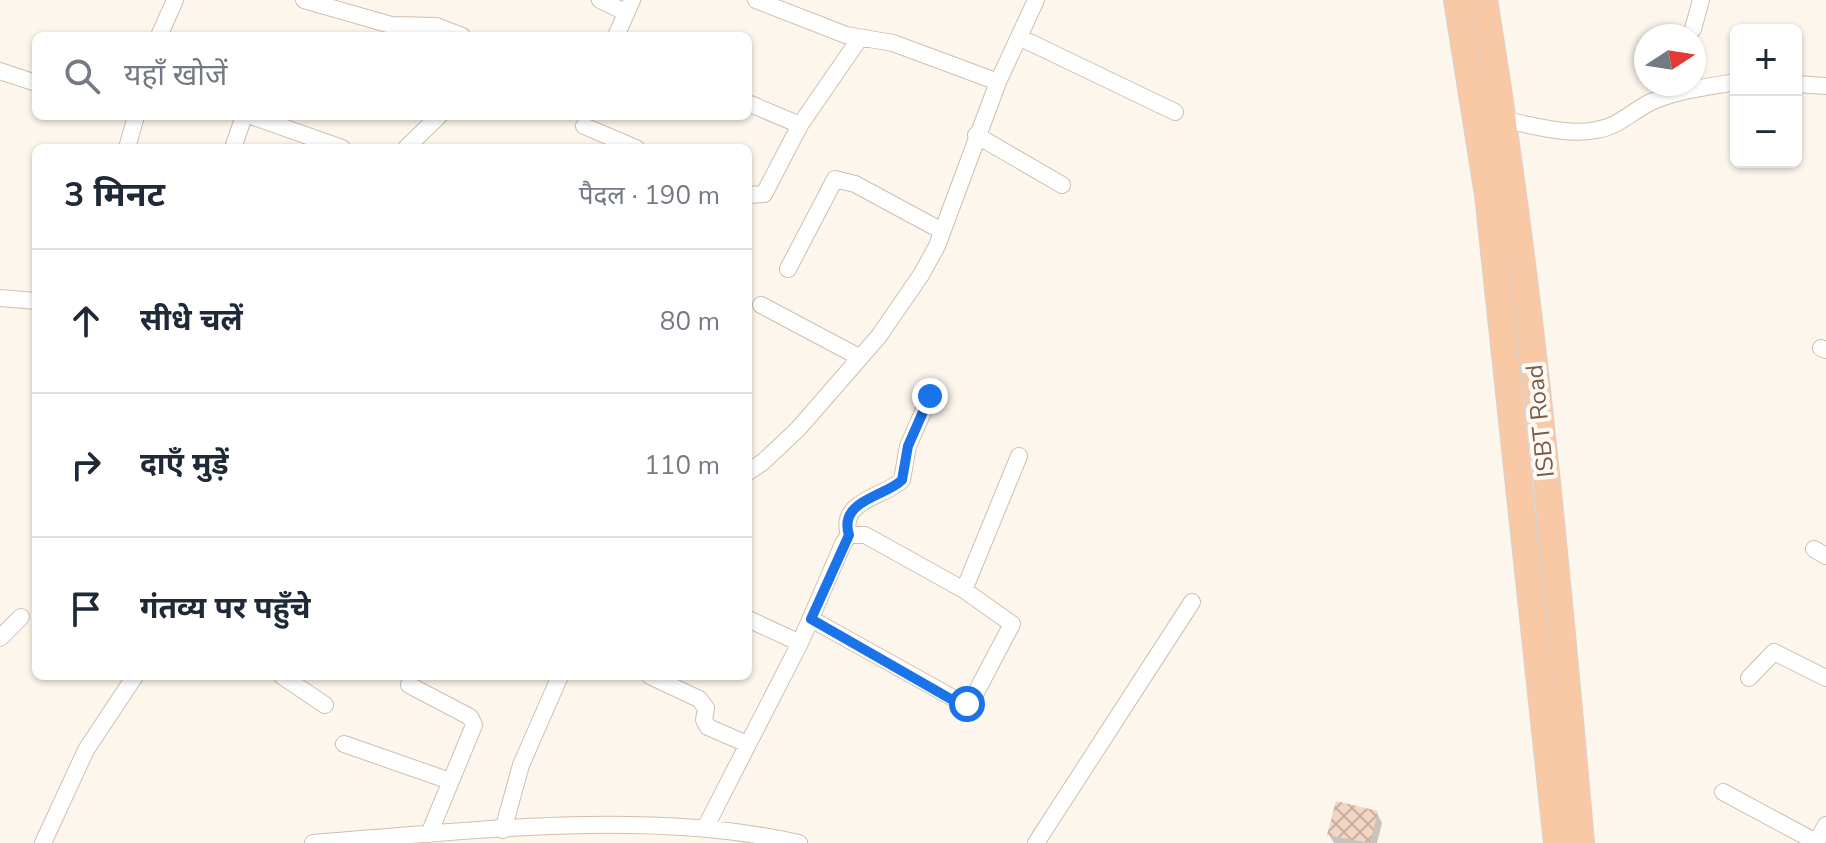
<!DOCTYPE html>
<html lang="hi">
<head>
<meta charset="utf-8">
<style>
	body { margin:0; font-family:"Nunito Sans","Noto Sans Devanagari",sans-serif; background:#f2f2f3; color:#1f2937 }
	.controls { position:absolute; right:24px; top:24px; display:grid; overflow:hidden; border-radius:12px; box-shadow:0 2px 6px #0004 }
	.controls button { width:72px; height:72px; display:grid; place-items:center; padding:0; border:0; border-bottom:2px solid #e0e1e3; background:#fff; color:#1f2937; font:40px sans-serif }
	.compass { position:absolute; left:1634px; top:24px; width:72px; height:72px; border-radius:50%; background:#fff; box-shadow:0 2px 6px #0004; rotate:78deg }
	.stop { position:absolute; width:24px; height:24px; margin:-18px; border:6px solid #1a73e8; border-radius:50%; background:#fff }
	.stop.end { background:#1a73e8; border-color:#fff; box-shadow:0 2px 8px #0008 }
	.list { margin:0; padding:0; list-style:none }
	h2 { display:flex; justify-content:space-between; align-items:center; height:104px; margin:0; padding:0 32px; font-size:34px }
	h2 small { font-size:26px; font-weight:400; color:#747a83 }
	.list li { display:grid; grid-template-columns:52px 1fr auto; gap:24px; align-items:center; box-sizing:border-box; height:144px; padding:0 32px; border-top:2px solid #e0e1e3 }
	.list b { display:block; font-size:30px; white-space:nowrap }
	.list em { font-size:26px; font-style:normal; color:#747a83 }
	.icon { flex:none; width:44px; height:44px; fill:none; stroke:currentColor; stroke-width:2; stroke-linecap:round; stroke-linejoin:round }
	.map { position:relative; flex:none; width:1826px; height:843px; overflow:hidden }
	.search { position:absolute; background:#fff; box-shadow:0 2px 6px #0004; left:32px; top:32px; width:720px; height:88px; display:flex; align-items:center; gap:20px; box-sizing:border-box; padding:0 28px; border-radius:12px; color:#747a83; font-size:30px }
	.panel { position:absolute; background:#fff; box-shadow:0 2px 6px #0004; left:32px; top:144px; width:720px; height:536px; border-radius:12px }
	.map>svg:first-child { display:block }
	.shadow { fill:#0003 }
	.building { fill:url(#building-cross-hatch) }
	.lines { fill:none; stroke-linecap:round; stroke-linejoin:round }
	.minor-casing { stroke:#d1beb0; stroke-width:18 }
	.trunk-casing { stroke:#dad1cd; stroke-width:28 }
	.minor { stroke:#fff; stroke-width:16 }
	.trunk { stroke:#f9c8a4; stroke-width:26 }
	.route { stroke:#1a73e8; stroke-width:10 }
	.labels { text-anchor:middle; stroke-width:8; stroke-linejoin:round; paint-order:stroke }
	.street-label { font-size:24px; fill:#7a5c4d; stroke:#fffaf3 }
</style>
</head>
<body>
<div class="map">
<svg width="1826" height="843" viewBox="0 0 1826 843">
	<defs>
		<pattern id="building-cross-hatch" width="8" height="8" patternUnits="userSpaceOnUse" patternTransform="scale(2)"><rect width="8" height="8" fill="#f3d5c3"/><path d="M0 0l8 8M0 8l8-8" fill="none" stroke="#cab0a1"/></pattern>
	</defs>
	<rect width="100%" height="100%" fill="#fdf6ec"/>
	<path class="shadow" d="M 1377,813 L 1382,823 L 1377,843 L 1334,843 L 1329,835 Z"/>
	<path class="building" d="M 1336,801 L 1378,811 L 1370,843 L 1327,835 Z"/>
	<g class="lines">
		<defs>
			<path id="minor" d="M 304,0 L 391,25 L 436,26 L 462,36
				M 600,0 L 625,12
				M 756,0 L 846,35 L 893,43 L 998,82
				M 1693,29 L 1701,0
				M 159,36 L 175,0
				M 616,36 L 632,0
				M 1019,37 L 1175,112
				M 0,71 L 36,83
				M 1796,84 L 1826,86
				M 748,103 L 800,125
				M 251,116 L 342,148
				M 1504,120 C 1533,125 1567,136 1596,130 C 1618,127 1632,111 1651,102 C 1678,90 1707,87 1736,82
				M 584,126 L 636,148
				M 976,135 L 1062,185
				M 127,148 L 136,116
				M 233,148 L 244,116
				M 406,148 L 439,116
				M 748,195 L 764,194 L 800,125 L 860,38
				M 788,269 L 835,179 L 855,184 L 942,231
				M 0,298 L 36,301
				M 761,305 L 859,357
				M 1821,348 L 1826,350
				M 748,472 L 763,462 L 798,429 L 879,336 L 921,275 L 937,246 L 998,82 L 1036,0
				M 849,535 C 838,500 885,497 902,480 L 908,446 L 930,396
				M 1814,549 L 1826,556
				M 964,590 L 1019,456
				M 748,619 L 800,643
				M 0,638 L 21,617
				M 282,676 L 325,705
				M 650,676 L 699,699 L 706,708 L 704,720 L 708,727 L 747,744
				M 1749,678 L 1774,652 L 1826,678
				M 409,685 L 470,717 L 474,725 L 429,834
				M 344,744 L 450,781
				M 1723,792 L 1816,842
				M 705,828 L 800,643 L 843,544 L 849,535 L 865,535 L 964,590 L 1012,624 L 972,700 L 964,704 L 811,619
				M 503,830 L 521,765 L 560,676
				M 43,843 L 86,750 L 135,676
				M 313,843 C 468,831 647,809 799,843
				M 1036,843 L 1192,602
				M 1816,843 L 1826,825"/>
			<path id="trunk" d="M 1457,0 L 1488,195 L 1557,843
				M 1484,0 C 1530,279 1556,561 1581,843"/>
		</defs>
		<use href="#minor" class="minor-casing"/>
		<use href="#trunk" class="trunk-casing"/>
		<use href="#minor" class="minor"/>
		<use href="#trunk" class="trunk"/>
	</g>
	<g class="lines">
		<path class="route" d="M 930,396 L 908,446 L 902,480 C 885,497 838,500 849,535 L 811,619 L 956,702 L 967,704"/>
	</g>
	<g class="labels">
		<g class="street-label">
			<text transform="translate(1540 421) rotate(-96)" y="8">ISBT Road</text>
		</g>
	</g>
</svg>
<div class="controls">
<button>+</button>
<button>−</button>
</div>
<svg class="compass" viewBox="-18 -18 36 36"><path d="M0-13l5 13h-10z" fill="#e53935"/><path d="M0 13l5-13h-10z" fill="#747a83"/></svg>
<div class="stop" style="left:967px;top:704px"></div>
<div class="stop end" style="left:930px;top:396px"></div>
<div class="search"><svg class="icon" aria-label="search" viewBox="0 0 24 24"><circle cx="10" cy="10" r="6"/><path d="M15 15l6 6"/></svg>यहाँ खोजें</div>
<section class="panel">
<h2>3 मिनट<small>पैदल · 190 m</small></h2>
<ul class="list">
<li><svg class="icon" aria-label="ahead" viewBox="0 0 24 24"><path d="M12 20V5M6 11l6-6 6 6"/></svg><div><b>सीधे चलें</b></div><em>80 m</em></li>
<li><svg class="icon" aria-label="right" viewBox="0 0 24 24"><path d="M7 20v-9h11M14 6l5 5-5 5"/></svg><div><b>दाएँ मुड़ें</b></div><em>110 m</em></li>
<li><svg class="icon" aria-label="arrive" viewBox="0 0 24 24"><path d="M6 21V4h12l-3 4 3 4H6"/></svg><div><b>गंतव्य पर पहुँचे</b></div></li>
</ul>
</section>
</div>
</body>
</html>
